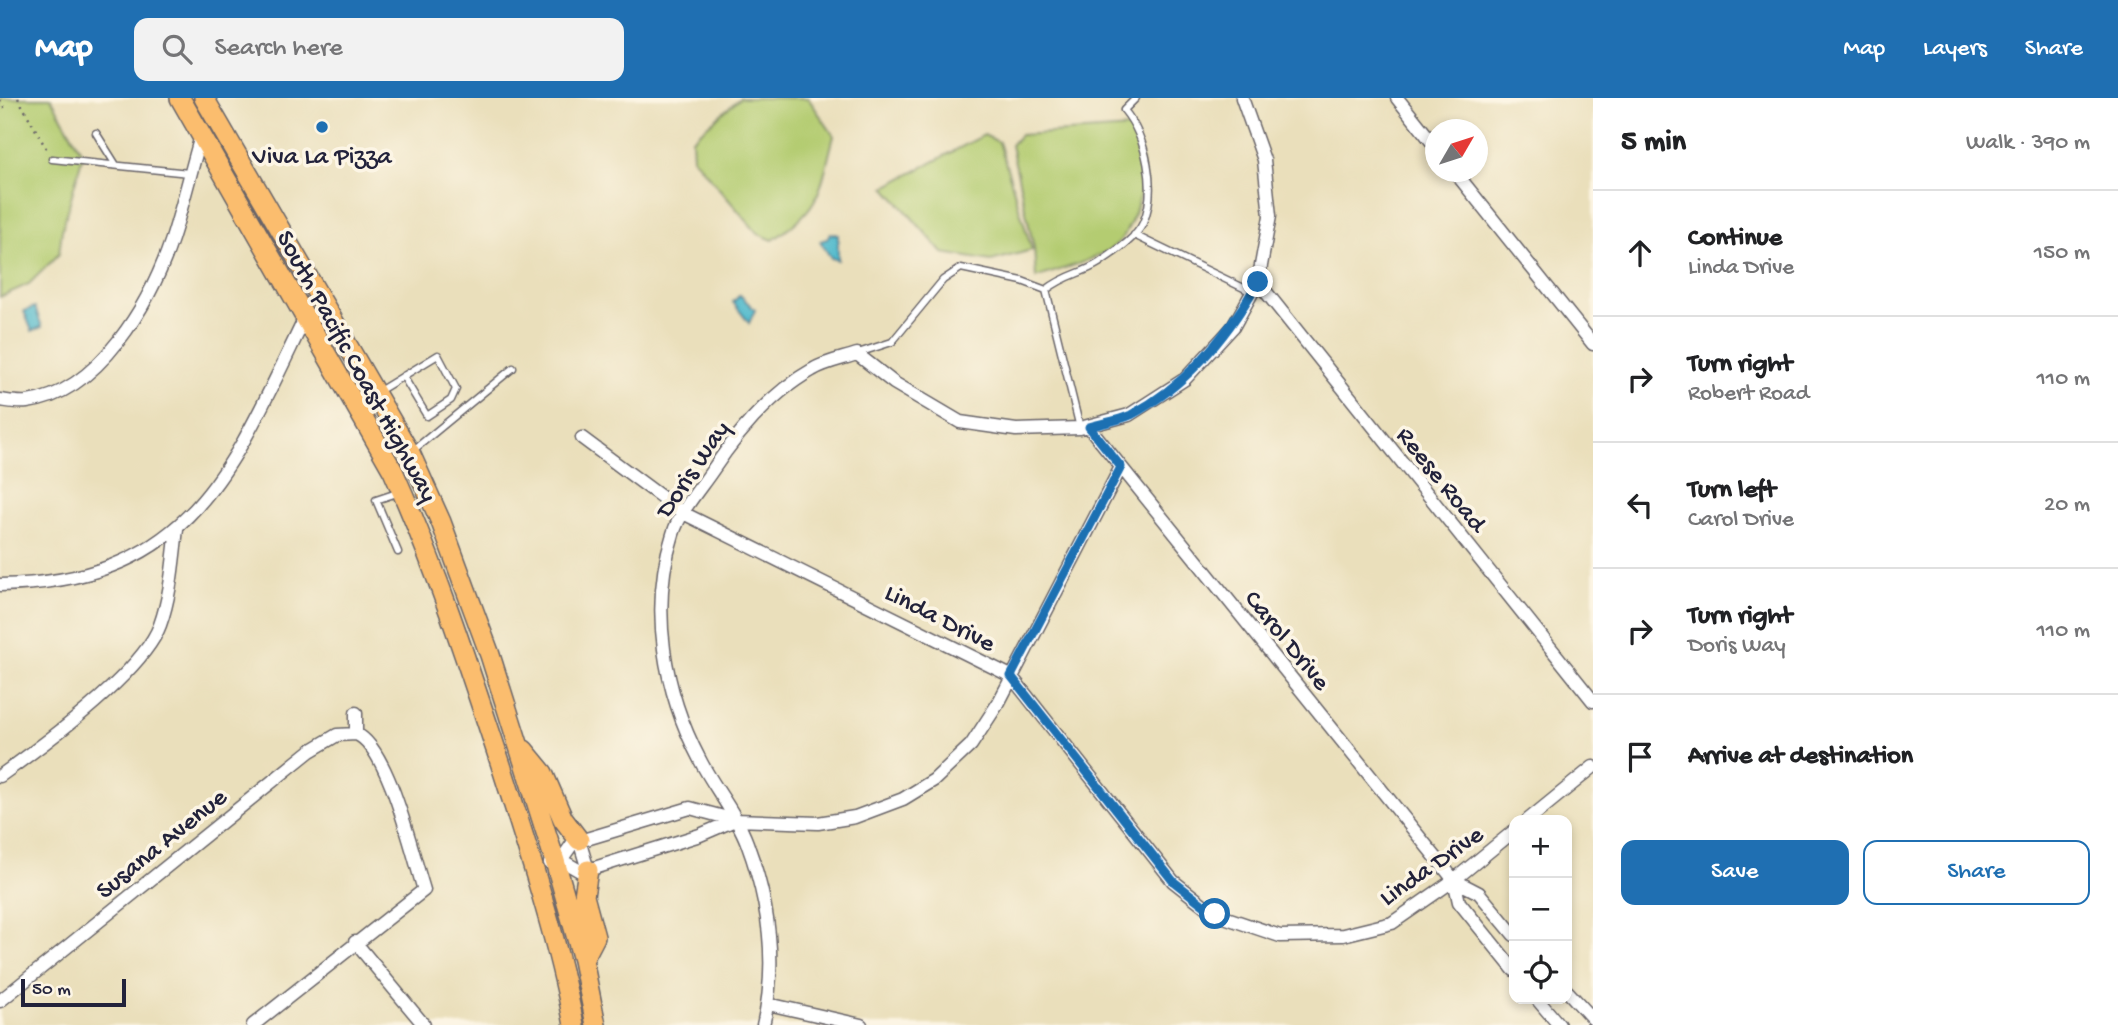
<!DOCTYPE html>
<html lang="en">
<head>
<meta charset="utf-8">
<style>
	body { margin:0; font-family:"Gochi Hand",sans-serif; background:#f2f2f2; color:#202124 }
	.controls { position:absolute; right:21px; bottom:21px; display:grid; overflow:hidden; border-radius:14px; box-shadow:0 4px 10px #0003 }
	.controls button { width:63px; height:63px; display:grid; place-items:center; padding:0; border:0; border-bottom:2px solid #e0e0e0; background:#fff; color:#202124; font:35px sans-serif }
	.compass { position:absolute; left:1425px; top:21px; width:63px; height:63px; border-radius:50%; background:#fff; box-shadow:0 4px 10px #0003; rotate:51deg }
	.scale { position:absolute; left:21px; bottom:18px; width:105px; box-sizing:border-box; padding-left:7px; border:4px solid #22223b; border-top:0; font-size:19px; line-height:24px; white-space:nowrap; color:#22223b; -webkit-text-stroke:5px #fcf5e5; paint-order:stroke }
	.stop { position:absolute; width:21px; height:21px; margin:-16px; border:5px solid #1f6fb2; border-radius:50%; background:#fff }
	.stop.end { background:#1f6fb2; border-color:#fff; box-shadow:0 2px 7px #0008 }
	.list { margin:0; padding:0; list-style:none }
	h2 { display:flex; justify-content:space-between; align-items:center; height:91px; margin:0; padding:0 28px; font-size:30px }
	h2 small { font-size:23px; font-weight:400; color:#757577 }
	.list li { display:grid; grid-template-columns:46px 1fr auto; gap:21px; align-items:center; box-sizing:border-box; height:126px; padding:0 28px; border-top:2px solid #e0e0e0 }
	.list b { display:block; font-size:26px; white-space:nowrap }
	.list p { margin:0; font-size:23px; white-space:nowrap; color:#757577 }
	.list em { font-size:23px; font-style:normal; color:#757577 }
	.actions { display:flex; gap:14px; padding:21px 28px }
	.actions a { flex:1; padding:16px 0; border:2px solid #1f6fb2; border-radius:14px; text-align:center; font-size:24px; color:#1f6fb2 }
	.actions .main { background:#1f6fb2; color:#fff }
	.icon { flex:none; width:38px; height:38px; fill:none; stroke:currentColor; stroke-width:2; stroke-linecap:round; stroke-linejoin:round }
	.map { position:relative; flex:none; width:1593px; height:927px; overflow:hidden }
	header { display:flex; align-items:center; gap:42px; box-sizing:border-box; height:98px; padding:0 35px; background:#1f6fb2; color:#fff }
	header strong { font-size:33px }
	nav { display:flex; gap:38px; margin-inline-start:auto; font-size:24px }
	.search { width:490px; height:63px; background:#f2f2f2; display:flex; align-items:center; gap:18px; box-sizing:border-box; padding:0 24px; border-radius:14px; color:#757577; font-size:26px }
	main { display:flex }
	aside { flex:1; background:#fff }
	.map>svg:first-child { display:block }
	.green { fill:#b4cc71; stroke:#6b7756; stroke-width:2 }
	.water { fill:#4fb9cc; stroke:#386e84; stroke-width:2 }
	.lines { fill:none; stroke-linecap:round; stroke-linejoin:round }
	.service-casing { stroke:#686468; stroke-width:9 }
	.minor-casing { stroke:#686468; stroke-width:15 }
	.trunk-casing { stroke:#686468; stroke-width:22 }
	.path { stroke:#686468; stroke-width:2.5; stroke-dasharray:2 5; stroke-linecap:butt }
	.service { stroke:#fff; stroke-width:6 }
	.minor { stroke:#fff; stroke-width:12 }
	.trunk { stroke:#fbbd6e; stroke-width:19 }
	.route { stroke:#1f6fb2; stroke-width:9 }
	.poi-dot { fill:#1f6fb2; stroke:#fcf5e5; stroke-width:2.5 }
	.labels { text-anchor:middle; stroke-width:7; stroke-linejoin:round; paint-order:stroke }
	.poi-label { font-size:26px; fill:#22223b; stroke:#fcf5e5 }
	.street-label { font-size:26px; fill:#22223b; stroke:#fcf5e5 }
</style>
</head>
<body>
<header>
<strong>Map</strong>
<div class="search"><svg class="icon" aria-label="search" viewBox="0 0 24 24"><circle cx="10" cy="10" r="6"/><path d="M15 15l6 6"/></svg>Search here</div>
<nav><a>Map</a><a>Layers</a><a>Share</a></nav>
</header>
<main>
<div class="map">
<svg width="1593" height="927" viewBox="0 0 1593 927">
	<rect width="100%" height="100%" fill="#fcf5e5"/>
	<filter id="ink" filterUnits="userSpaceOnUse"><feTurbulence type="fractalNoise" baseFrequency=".0143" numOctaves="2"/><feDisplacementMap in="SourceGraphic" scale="14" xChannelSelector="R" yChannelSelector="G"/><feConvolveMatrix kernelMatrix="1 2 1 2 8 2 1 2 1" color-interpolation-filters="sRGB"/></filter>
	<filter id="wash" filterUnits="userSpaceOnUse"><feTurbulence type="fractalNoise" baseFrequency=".00686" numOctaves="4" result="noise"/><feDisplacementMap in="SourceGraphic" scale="28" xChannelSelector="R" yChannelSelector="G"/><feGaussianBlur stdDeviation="1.57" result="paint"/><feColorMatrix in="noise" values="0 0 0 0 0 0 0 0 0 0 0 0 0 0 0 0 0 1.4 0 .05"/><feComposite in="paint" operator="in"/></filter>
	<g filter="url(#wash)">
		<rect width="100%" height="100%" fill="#eadfbb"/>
		<path class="green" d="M 0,0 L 51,0 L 83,57 L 62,132 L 59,156 L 29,186 L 0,199 Z
			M 740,0 L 808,0 L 834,38 C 819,94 823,108 773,142 L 758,136 L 693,60 L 692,41 Z
			M 1131,30 C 1147,62 1146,91 1131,124 C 1126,134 1122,143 1112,150 C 1090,164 1061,171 1036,180 L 1034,150 L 1011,47 L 1020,37 Z
			M 984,37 L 999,44 L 1032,152 L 991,163 L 943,155 L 885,89 Z"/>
		<path class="water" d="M 830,135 L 838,137 L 838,162 L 831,160 L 820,143 L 827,141 Z
			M 740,197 L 755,212 L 749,225 L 733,204 Z
			M 35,209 L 42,229 L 32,233 L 24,213 Z"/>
	</g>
	<g filter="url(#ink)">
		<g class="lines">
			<defs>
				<path id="service" d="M 96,35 L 116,67
					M 52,61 L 189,75
					M 1134,137 L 1252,194
					M 1046,192 C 1066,176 1082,176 1099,165 C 1113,155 1136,141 1143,125 C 1158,91 1146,39 1124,12 L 1136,0
					M 1046,192 L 1080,330
					M 858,255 L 892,244 L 943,182 L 961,170 L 1022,183 L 1046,192
					M 379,293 L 438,257 L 456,291 L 451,302 L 427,318 L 403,278
					M 411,354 L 513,270
					M 398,454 L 376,402 L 400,394"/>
				<path id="minor" d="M 1397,0 L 1436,49
					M 1455,74 L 1593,246
					M 1258,184 L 1593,603
					M 0,302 C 8,303 18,305 27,304 C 99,295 151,204 172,141 C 183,107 191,72 201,38
					M 1089,329 L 1454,782 L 1479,795 L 1514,837
					M 582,340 L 683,415 L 1011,578 L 1173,783 L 1215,816 L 1280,838 L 1343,837 L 1392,825 L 1454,782 L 1514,733
					M 0,487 C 191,484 232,371 304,222 L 310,217
					M 0,678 C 42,648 143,574 160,527 C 171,497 173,463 177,431
					M 1528,722 L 1593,669
					M 579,742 L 588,772
					M 561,762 L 580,773 L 588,772 L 700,737 L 735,722
					M 550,765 L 561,762 L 573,745 L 690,710 L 735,722 L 818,725 L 855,719 L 903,701 L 934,682 L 971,647 L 999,604 L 1121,369
					M 1454,782 L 1459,804 L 1514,872
					M 355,844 L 424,927
					M 1567,893 L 1593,921
					M 1537,901 L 1559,927
					M 0,903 L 310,653 L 337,637 L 356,636
					M 768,906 L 861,927
					M 253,927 L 424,792 C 413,758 388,648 356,636 L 356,615
					M 763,927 C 778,865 769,804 747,745 C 736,715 714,690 700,662 C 664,594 649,510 673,436 C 680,413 699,392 712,373 C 738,334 771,295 812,272 C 825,264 842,261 857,256 L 894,285 L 960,324 L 1016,332 L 1080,330 L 1129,317 L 1185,281 L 1233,229 L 1258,184 L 1270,118 L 1264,62 L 1242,0"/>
				<path id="trunk" d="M 180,0 L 393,373 C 436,469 468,567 501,667 C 528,752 557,839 574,927
					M 204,0 L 410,355 L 441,424 L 490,557 L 555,763 L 583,862 L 596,927
					M 524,652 L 543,675 L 563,721 L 579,742
					M 583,862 L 595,839 L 584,798 L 588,772"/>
			</defs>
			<use href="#service" class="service-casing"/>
			<use href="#minor" class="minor-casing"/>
			<use href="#trunk" class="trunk-casing"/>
			<path class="path" d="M 18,0 L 47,52
				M 0,2 L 4,9 L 0,11"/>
			<use href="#service" class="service"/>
			<use href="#minor" class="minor"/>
			<use href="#trunk" class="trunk"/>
		</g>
	</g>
	<g class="lines" filter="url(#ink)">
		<path class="route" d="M 1215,816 L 1173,783 L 1011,578 L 1121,369 L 1089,329 C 1102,325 1118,323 1131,317 C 1187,287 1227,239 1258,184"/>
	</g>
	<circle class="poi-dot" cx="322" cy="29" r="7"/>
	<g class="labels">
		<g class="poi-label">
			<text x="322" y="65">Viva La Pizza</text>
		</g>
		<g class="street-label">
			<text transform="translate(359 267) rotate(61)" y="9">South Pacific Coast Highway</text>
			<text transform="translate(691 370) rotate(-56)" y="9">Doris Way</text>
			<text transform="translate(1443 380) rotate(51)" y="9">Reese Road</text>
			<text transform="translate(941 518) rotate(27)" y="9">Linda Drive</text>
			<text transform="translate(1289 541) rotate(51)" y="9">Carol Drive</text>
			<text transform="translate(160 744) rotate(-39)" y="9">Susana Avenue</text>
			<text transform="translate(1430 766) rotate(-35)" y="9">Linda Drive</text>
		</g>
	</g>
</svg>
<div class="controls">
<button>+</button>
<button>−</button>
<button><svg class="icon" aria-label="locate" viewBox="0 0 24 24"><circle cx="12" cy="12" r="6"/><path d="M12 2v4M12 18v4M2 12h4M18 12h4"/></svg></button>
</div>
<svg class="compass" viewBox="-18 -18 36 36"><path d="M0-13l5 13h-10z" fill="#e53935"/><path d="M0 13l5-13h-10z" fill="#757577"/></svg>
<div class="scale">50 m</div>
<div class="stop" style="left:1215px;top:816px"></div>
<div class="stop end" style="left:1258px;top:184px"></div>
</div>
<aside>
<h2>5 min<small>Walk · 390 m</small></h2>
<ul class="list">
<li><svg class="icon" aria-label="ahead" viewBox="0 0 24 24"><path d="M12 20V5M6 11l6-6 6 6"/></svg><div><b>Continue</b><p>Linda Drive</p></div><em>150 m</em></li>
<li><svg class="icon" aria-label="right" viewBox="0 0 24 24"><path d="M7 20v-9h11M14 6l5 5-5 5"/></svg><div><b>Turn right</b><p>Robert Road</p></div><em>110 m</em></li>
<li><svg class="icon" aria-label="left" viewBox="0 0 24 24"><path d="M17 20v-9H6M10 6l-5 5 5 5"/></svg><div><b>Turn left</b><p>Carol Drive</p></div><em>20 m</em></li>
<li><svg class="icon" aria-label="right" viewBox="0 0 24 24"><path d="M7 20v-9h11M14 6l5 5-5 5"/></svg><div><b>Turn right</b><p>Doris Way</p></div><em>110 m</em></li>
<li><svg class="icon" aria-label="arrive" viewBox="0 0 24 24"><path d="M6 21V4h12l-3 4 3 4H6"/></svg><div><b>Arrive at destination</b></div></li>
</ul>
<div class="actions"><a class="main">Save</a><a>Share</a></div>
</aside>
</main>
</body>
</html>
